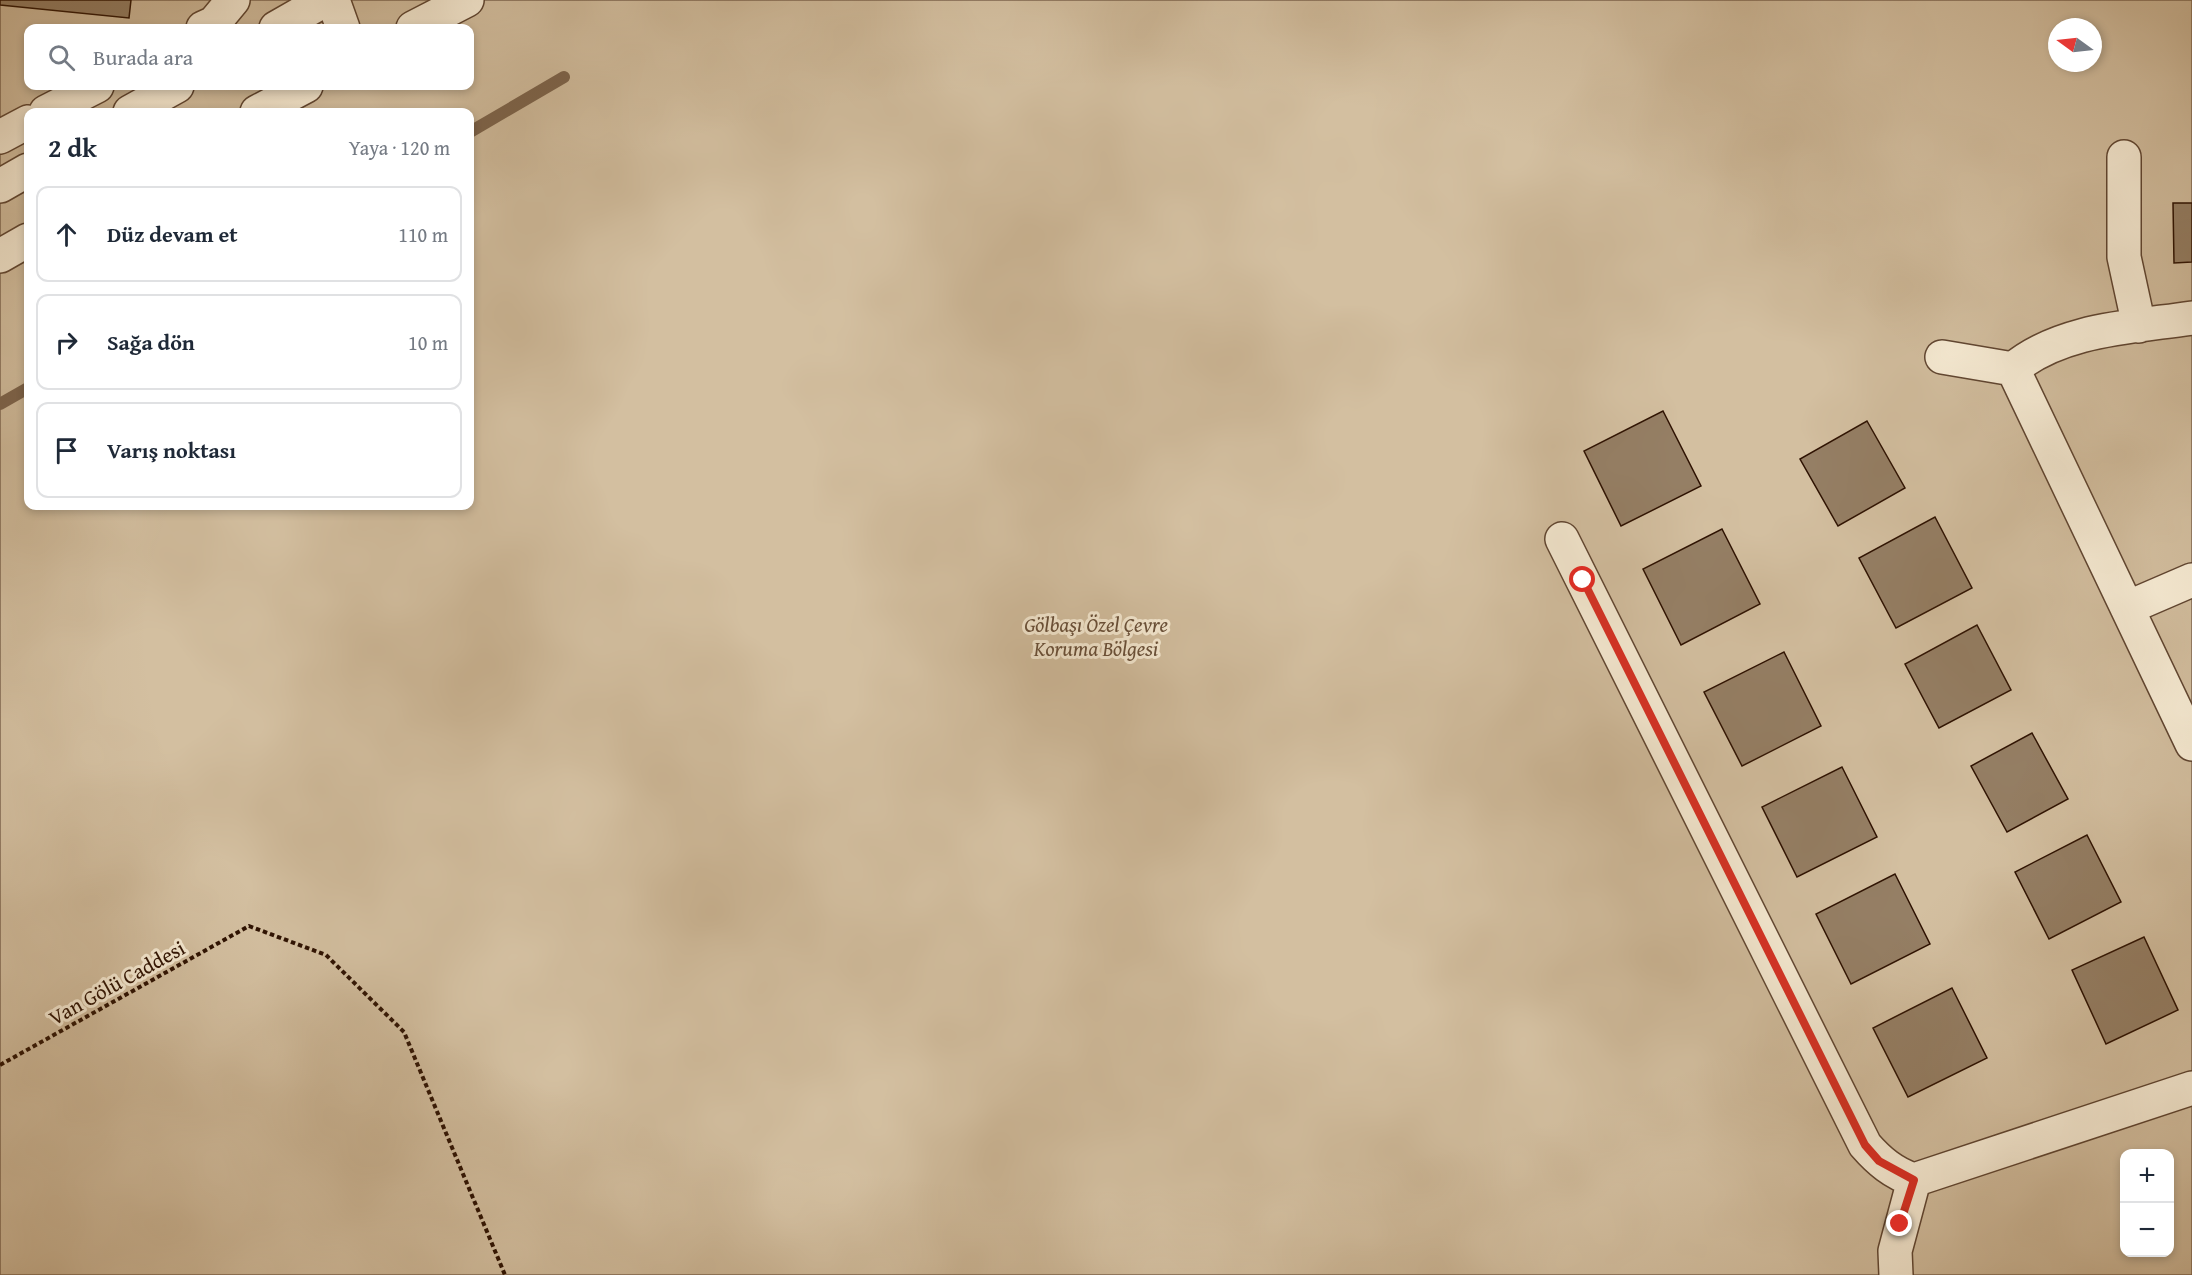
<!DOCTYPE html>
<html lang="tr">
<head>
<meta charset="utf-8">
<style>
	body { margin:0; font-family:"Gentium Book Plus",serif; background:#f6f6f7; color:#1f2937 }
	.controls { position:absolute; right:18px; bottom:18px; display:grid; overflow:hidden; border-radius:12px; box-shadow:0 3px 9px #0003 }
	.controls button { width:54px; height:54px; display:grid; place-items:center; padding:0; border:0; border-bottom:2px solid #e0e1e3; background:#fff; color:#1f2937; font:30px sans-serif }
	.compass { position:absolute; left:2048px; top:18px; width:54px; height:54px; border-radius:50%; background:#fff; box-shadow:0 3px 9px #0003; rotate:285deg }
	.stop { position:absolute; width:18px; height:18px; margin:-14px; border:4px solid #d93025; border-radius:50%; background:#fff }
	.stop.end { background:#d93025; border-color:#fff; box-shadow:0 2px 6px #0008 }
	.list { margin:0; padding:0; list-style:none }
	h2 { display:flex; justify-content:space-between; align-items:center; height:78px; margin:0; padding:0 24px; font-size:26px }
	h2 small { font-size:20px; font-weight:400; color:#747a83 }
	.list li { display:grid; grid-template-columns:39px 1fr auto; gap:18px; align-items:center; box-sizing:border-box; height:96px; margin:0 12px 12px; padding:0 12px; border:2px solid #e0e1e3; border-radius:12px }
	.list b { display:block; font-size:22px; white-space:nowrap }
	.list em { font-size:20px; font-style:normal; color:#747a83 }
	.icon { flex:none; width:33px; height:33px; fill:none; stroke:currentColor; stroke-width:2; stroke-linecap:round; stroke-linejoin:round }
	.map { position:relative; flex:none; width:2192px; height:1275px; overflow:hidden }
	.search { position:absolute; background:#fff; box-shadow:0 3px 9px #0003; left:24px; top:24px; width:450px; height:66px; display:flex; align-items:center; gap:15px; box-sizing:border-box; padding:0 21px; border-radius:12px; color:#747a83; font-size:22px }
	.panel { position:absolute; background:#fff; box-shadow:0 3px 9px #0003; left:24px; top:108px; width:450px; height:402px; border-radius:12px }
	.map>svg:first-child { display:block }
	.green { fill:#d3bfa0; stroke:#806851; stroke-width:1.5; fill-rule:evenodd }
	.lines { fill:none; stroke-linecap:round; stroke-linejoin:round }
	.stream { stroke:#7d654d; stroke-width:12 }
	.building { fill:#957f65; stroke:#2e1202; stroke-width:1.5 }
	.minor-casing { stroke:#604632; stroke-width:36 }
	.path { stroke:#2e1202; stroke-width:4; stroke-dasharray:4.5 3; stroke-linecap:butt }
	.minor { stroke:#f8edd6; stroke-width:33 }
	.route { stroke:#d93025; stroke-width:8 }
	.labels { text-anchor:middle; stroke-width:6; stroke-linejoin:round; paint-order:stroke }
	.park-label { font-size:21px; font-style:italic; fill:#684f39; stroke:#f8edd6 }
	.street-label { font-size:21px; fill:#2e1202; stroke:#f8edd6 }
</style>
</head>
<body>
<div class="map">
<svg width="2192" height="1275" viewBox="0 0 2192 1275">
	<rect width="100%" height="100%" fill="#f5e3c0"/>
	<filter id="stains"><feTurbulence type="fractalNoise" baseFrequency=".00333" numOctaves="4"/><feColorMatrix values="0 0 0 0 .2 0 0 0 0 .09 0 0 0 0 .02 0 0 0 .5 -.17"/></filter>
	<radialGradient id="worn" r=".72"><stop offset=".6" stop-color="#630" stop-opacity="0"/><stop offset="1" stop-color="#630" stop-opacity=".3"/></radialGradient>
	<path class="green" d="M 0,0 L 2192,0 L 2192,1275 L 0,1275 ZM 2057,27 L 2093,27 L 2093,63 L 2057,63 ZM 28,28 L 470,28 L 470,86 L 28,86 ZM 28,112 L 470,112 L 470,506 L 28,506 ZM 2124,1154 L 2170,1154 L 2170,1252 L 2124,1252 Z"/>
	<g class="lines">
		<path class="stream" d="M 470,132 L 564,77
			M 0,404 L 28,388"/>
	</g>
	<path class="building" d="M 0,0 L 131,0 L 129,18 L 0,5 Z
		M 2173,203 L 2192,203 L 2192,262 L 2174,263 Z
		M 1663,411 L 1701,486 L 1621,526 L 1584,451 Z
		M 1867,421 L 1905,488 L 1838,526 L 1800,459 Z
		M 1935,517 L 1972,588 L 1896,628 L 1859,558 Z
		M 1722,529 L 1760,604 L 1681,645 L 1643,569 Z
		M 1977,625 L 2011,690 L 1939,728 L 1905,664 Z
		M 1784,652 L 1821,726 L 1742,766 L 1704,692 Z
		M 2032,733 L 2068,799 L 2007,832 L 1971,766 Z
		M 1842,767 L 1877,837 L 1797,877 L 1762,807 Z
		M 2087,835 L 2121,902 L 2049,939 L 2015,872 Z
		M 1895,874 L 1930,944 L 1851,984 L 1816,914 Z
		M 2144,937 L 2178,1010 L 2106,1044 L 2072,970 Z
		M 1952,988 L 1987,1058 L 1908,1097 L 1873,1028 Z"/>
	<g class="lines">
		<defs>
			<path id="minor" d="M 333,0 L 343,28
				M 203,28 L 214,23 L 233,0
				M 276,28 L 325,0
				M 413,28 L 467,0
				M 46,112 L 97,86
				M 130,112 L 177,86
				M 257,112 L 306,86
				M 0,137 L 28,122
				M 2124,157 L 2124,257 L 2139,326
				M 0,186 L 28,170
				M 0,256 L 28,240
				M 1942,357 L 2013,369 L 2192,744
				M 2013,369 C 2061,329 2132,327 2192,318
				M 1562,539 L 1865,1145 C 1879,1161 1893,1173 1914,1180 L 2192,1088
				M 2127,608 L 2192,580
				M 1896,1275 L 1895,1251 L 1914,1180"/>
		</defs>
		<use href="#minor" class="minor-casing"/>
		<path class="path" d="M 0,1065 L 249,926 L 326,955 L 404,1032 L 505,1275"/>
		<use href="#minor" class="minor"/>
	</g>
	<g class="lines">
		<path class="route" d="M 1583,580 L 1865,1145 L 1879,1161 L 1914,1180 L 1900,1224"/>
	</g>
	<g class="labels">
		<g class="park-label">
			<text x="1096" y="632">Gölbaşı Özel Çevre<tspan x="1096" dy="24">Koruma Bölgesi</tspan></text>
		</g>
		<g class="street-label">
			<text transform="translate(117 983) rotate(-29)" y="7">Van Gölü Caddesi</text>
		</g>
	</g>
	<rect width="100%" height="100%" filter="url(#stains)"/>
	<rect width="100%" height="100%" fill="url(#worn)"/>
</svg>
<div class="controls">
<button>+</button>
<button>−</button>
</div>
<svg class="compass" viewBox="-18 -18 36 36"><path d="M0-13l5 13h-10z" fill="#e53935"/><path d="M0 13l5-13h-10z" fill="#747a83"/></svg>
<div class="stop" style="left:1583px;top:580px"></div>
<div class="stop end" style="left:1900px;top:1224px"></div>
<div class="search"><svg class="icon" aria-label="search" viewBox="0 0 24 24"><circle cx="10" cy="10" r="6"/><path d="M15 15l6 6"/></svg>Burada ara</div>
<section class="panel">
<h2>2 dk<small>Yaya · 120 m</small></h2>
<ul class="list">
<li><svg class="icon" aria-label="ahead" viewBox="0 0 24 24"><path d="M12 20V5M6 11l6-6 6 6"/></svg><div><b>Düz devam et</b></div><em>110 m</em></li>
<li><svg class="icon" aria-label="right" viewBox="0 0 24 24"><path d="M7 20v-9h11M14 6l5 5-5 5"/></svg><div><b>Sağa dön</b></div><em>10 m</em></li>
<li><svg class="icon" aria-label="arrive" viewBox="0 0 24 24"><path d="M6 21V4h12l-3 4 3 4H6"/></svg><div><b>Varış noktası</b></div></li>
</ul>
</section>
</div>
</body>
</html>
